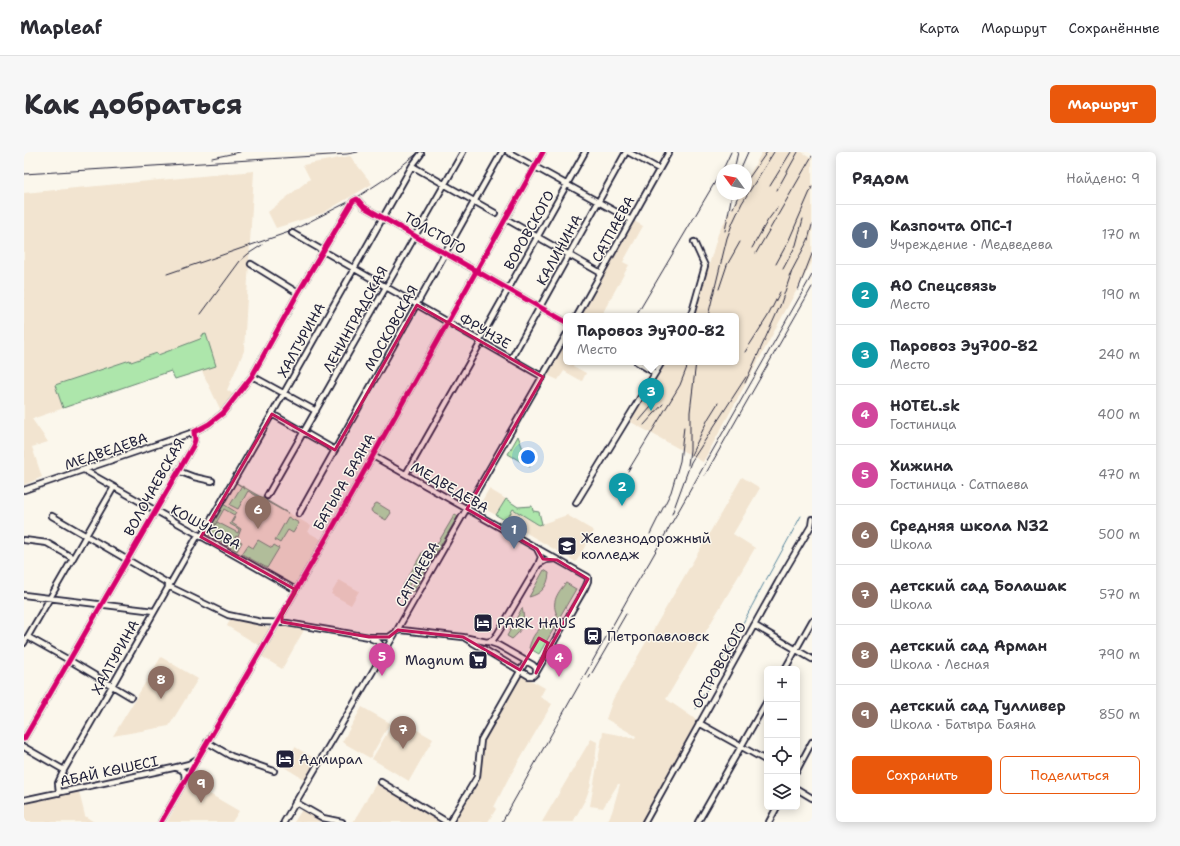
<!DOCTYPE html>
<html lang="ru">
<head>
<meta charset="utf-8">
<style>
	body { margin:0; font-family:"Shantell Sans",sans-serif; background:#f7f7f7; color:#2b2b33 }
	.controls { position:absolute; right:12px; bottom:12px; display:grid; overflow:hidden; border-radius:6px; box-shadow:0 2px 10px #0003 }
	.controls button { width:36px; height:36px; display:grid; place-items:center; padding:0; border:0; border-bottom:1px solid #e1e1e2; background:#fff; color:#2b2b33; font:20px sans-serif }
	.compass { position:absolute; left:692px; top:12px; width:36px; height:36px; border-radius:50%; background:#fff; box-shadow:0 2px 10px #0003; rotate:303deg }
	.you { position:absolute; left:504px; top:305px; width:14px; height:14px; margin:-10px; border:3px solid #fff; border-radius:50%; background:#1a73e8; box-shadow:0 0 0 6px #1a73e833 }
	.badge { display:grid; place-items:center; width:26px; height:26px; border-radius:50%; background:#ea580c; color:#fff; font-size:13px; font-weight:700 }
	.pin { position:absolute; translate:-50% -33px; filter:drop-shadow(0 1px 2px #0008) }
	.pin::after { content:''; position:absolute; top:21px; width:14px; height:12px; background:inherit; clip-path:polygon(0 0,100% 0,50% 100%) }
	.popup { position:absolute; left:539px; top:161px; width:176px; height:52px; box-sizing:border-box; display:grid; place-content:center; border-radius:6px; background:#fff; filter:drop-shadow(0 1px 3px #0005); font-size:13px; white-space:nowrap; color:#7c7c81 }
	.popup b { font-size:15px; color:#2b2b33 }
	.popup::after { content:''; position:absolute; left:50%; top:100%; margin-left:-8px; border:8px solid transparent; border-top-color:#fff }
	.list { margin:0; padding:0; list-style:none }
	h2 { display:flex; justify-content:space-between; align-items:center; height:52px; margin:0; padding:0 16px; font-size:17px }
	h2 small { font-size:13px; font-weight:400; color:#7c7c81 }
	.list li { display:grid; grid-template-columns:26px 1fr auto; gap:12px; align-items:center; box-sizing:border-box; height:60px; padding:0 16px; border-top:1px solid #e1e1e2 }
	.list b { display:block; font-size:15px; white-space:nowrap }
	.list p { margin:0; font-size:13px; white-space:nowrap; color:#7c7c81 }
	.list em { font-size:13px; font-style:normal; color:#7c7c81 }
	.actions { display:flex; gap:8px; padding:12px 16px }
	.actions a { flex:1; padding:9px 0; border:1px solid #ea580c; border-radius:6px; text-align:center; font-size:14px; color:#ea580c }
	.actions .main { background:#ea580c; color:#fff }
	.icon { flex:none; width:22px; height:22px; fill:none; stroke:currentColor; stroke-width:2; stroke-linecap:round; stroke-linejoin:round }
	.map { position:relative; flex:none; width:788px; height:670px; overflow:hidden; border-radius:6px }
	header { display:flex; align-items:center; gap:24px; box-sizing:border-box; height:56px; padding:0 20px; background:#fff; border-bottom:1px solid #e1e1e2 }
	header strong { font-size:19px }
	nav { display:flex; gap:22px; margin-inline-start:auto; font-size:14px }
	.intro { display:flex; align-items:center; justify-content:space-between; box-sizing:border-box; height:96px; padding:0 24px }
	h1 { margin:0; font-size:28px }
	.button { padding:10px 18px; border-radius:6px; background:#ea580c; color:#fff; font-size:14px; font-weight:700 }
	main { display:flex; gap:24px; padding:0 24px }
	aside { flex:1; background:#fff; border-radius:6px; box-shadow:0 2px 10px #0003 }
	.map>svg:first-child { display:block }
	.built { fill:#f2e4d0 }
	.green { fill:#ade6ab; stroke:#688473 }
	.lines { fill:none; stroke-linecap:round; stroke-linejoin:round }
	.stream { stroke:#5b889e; stroke-width:1 }
	.minor-casing { stroke:#22223b; stroke-width:8 }
	.minor { stroke:#fbf7ec; stroke-width:4.5 }
	.rail { stroke:#22223b; stroke-width:1 }
	.cycleway-casing { stroke:#fbf7ec; stroke-width:8 }
	.cycleway { stroke:#d6006c; stroke-width:5 }
	.marked { fill:#c2185b; fill-opacity:0.2; stroke:#c2185b; stroke-width:3; stroke-linejoin:round }
	.labels { text-anchor:middle; stroke-width:3; stroke-linejoin:round; paint-order:stroke }
	.street-label { font-size:14px; fill:#22223b; stroke:#fbf7ec }
	.poi-label { font-size:14px; fill:#22223b; stroke:#fbf7ec; text-anchor:start }
</style>
</head>
<body>
<header>
<strong>Mapleaf</strong>
<nav><a>Карта</a><a>Маршрут</a><a>Сохранённые</a></nav>
</header>
<div class="intro"><h1>Как добраться</h1><a class="button">Маршрут</a></div>
<main>
<div class="map">
<svg width="788" height="670" viewBox="0 0 788 670">
	<rect width="100%" height="100%" fill="#fbf7ec"/>
	<filter id="ink" filterUnits="userSpaceOnUse"><feTurbulence type="fractalNoise" baseFrequency=".025" numOctaves="2"/><feDisplacementMap in="SourceGraphic" scale="8" xChannelSelector="R" yChannelSelector="G"/><feConvolveMatrix kernelMatrix="1 2 1 2 8 2 1 2 1" color-interpolation-filters="sRGB"/></filter>
	<g filter="url(#ink)">
		<path class="built" d="M 738,0 L 778,0 L 788,6 L 788,110 L 679,310 L 605,269 L 641,210 L 712,210 L 712,164 L 669,164 L 672,158 L 694,82 L 715,42 L 722,42 L 722,29 Z
			M 326,4 L 348,32 L 299,61 L 252,76 L 244,60 L 286,27 L 279,13 Z
			M 230,19 L 220,199 L 203,238 L 211,243 L 205,251 L 197,259 L 178,219 L 151,227 L 147,219 L 8,267 L 24,290 L 8,295 L 18,325 L 0,333 L 0,41 Z
			M 610,69 L 619,74 L 599,110 L 605,113 L 577,164 L 556,164 Z
			M 542,189 L 542,210 L 551,210 L 549,214 L 562,221 L 558,229 L 540,219 L 534,228 L 523,223 Z
			M 718,325 L 736,336 L 709,382 L 731,396 L 642,547 L 674,569 L 618,670 L 583,670 L 588,660 L 596,632 L 594,632 L 579,656 L 566,654 L 579,580 L 611,586 L 612,584 L 582,567 L 589,547 Z
			M 211,329 L 287,374 L 284,380 L 298,388 L 271,434 L 180,383 Z
			M 465,337 L 482,347 L 472,363 L 455,354 Z
			M 489,357 L 515,373 L 543,363 L 570,379 L 552,410 L 482,369 Z
			M 315,428 L 335,439 L 327,453 L 307,442 Z
			M 207,466 L 246,476 L 236,494 L 203,474 Z
			M 255,474 L 280,478 L 258,517 L 237,504 Z
			M 137,505 L 174,527 L 164,543 L 145,574 L 89,584 Z
			M 496,522 L 521,536 L 516,545 L 528,552 L 483,629 L 470,655 L 472,657 L 464,670 L 429,670 L 454,626 L 459,588 Z
			M 338,555 L 366,571 L 346,606 L 318,590 Z
			M 372,566 L 409,587 L 385,629 L 348,607 Z
			M 567,587 L 573,590 L 571,612 L 566,635 L 562,646 L 549,670 L 518,670 Z
			M 271,595 L 293,608 L 281,628 L 260,615 Z
			M 165,630 L 215,659 L 208,670 L 143,670 Z
			M 353,630 L 420,670 L 329,670 Z
			M 55,640 L 61,664 L 70,670 L 0,670 L 0,652 Z
			M 279,656 L 299,668 L 307,670 L 270,670 Z"/>
		<path class="green" d="M 182,182 L 192,214 L 151,227 L 147,219 L 39,256 L 31,233 L 106,208 L 107,210 L 133,201 L 134,203 L 176,187 L 178,185 L 178,183 Z
			M 494,284 L 506,315 L 484,302 Z
			M 211,330 L 264,361 L 263,361 L 224,339 L 214,357 L 206,353 L 217,335 L 221,337 Z
			M 482,347 L 494,355 L 508,354 L 509,359 L 515,360 L 518,372 L 515,373 L 489,357 L 482,369 L 472,363 Z
			M 353,351 L 366,359 L 367,361 L 362,368 L 348,360 L 347,358 L 351,352 Z
			M 199,352 L 212,360 L 210,363 L 200,357 L 187,380 L 193,370 L 214,381 L 215,377 L 206,372 L 210,365 L 211,365 L 208,371 L 217,377 L 214,385 L 212,384 L 211,386 L 218,390 L 213,399 L 182,381 Z
			M 431,362 L 434,364 L 389,440 L 386,438 Z
			M 264,365 L 275,371 L 269,381 L 264,378 L 256,391 L 251,388 Z
			M 234,388 L 248,396 L 250,393 L 255,396 L 243,416 L 218,402 L 224,393 L 229,396 Z
			M 399,399 L 404,402 L 383,437 L 379,434 Z
			M 520,418 L 525,421 C 524,435 517,442 505,445 Z
			M 542,431 L 552,437 L 535,466 C 526,453 532,442 542,431 Z
			M 498,456 C 502,469 498,479 488,487 L 483,484 Z
			M 524,472 L 532,473 L 515,502 L 505,496 C 508,485 512,477 524,472 Z"/>
		<g class="lines">
			<path class="stream" d="M 742,428 L 777,364
				M 719,471 L 740,431
				M 672,557 L 717,474"/>
			<defs>
				<path id="minor" d="M 484,0 L 607,68
					M 604,0 L 635,17
					M 388,14 L 471,61
					M 482,67 L 577,121
					M 268,81 L 519,225
					M 227,112 L 274,141
					M 553,164 L 645,0
					M 666,164 L 668,160 L 681,114 L 670,90
					M 455,189 L 561,0
					M 487,207 L 602,0
					M 613,210 L 631,221
					M 228,224 L 292,259
					M 248,262 L 311,298
					M 349,304 L 564,425 L 564,429 L 561,436 L 512,521
					M 60,318 L 272,438
					M 154,319 L 170,325 L 188,329
					M 382,322 L 457,190
					M 0,338 L 170,280
					M 243,344 L 439,0
					M 552,351 L 638,210
					M 275,362 L 478,0
					M 28,364 L 145,432
					M 177,385 L 248,262 L 388,14 L 397,2
					M 0,388 L 23,391 L 49,406
					M 515,412 L 522,408 L 531,407
					M 144,434 L 204,463 L 238,470 L 263,471 L 345,485 L 365,485 L 372,480 L 377,478 L 439,485 L 463,490 L 469,488 L 474,481 L 514,413 L 517,405 L 513,397
					M 0,443 L 130,459
					M 730,473 L 788,507
					M 4,485 L 45,508 L 107,545
					M 441,486 L 505,524 L 509,524 L 512,521 L 512,516 L 509,513 L 474,493 L 465,490
					M 348,487 C 358,490 359,495 356,504
					M 0,491 L 90,335
					M 761,517 L 788,469
					M 675,571 L 743,609
					M 0,587 L 169,294 L 171,288 L 170,280 L 185,272 L 199,261 L 228,224 L 274,141 L 329,49 L 333,47 L 340,55 L 542,170
					M 183,590 L 207,604 L 250,619
					M 0,595 L 40,618
					M 152,616 L 156,617 L 160,620 L 161,627
					M 773,618 L 788,590
					M 357,630 L 423,670
					M 773,637 L 788,646
					M 35,641 L 34,631 L 40,618 L 174,383
					M 0,648 L 149,616 L 165,612 L 173,607
					M 271,650 L 299,666 L 318,670
					M 137,670 L 310,373 L 519,0
					M 260,670 L 372,480 L 542,183
					M 426,670 L 453,625 L 457,588 L 502,509
					M 621,670 L 754,430 L 787,374 L 788,367
					M 674,670 L 743,549
					M 745,670 L 753,655"/>
			</defs>
			<use href="#minor" class="minor-casing"/>
			<use href="#minor" class="minor"/>
			<path class="rail" d="M 188,6 L 216,0
				M 710,18 L 714,0
				M 716,18 L 724,0
				M 0,22 L 323,2 L 334,0
				M 722,30 L 743,0
				M 746,34 L 767,0
				M 753,38 L 774,0
				M 709,56 L 715,42
				M 701,79 L 708,42
				M 728,96 L 744,68 L 753,56
				M 732,101 L 788,4
				M 752,112 L 765,88 L 788,35
				M 759,117 L 772,93 L 779,67
				M 143,122 L 265,80 L 332,46 L 361,27 L 395,0
				M 765,124 L 784,88 L 788,73
				M 695,137 L 703,113 L 716,90
				M 774,138 L 788,102
				M 177,162 L 216,109 L 224,102 L 238,93
				M 612,164 L 701,13 L 707,0
				M 684,164 L 703,86 L 709,70 L 718,51 L 750,0
				M 721,200 L 744,164 L 756,140
				M 721,231 L 756,154 L 768,119
				M 615,269 L 633,248
				M 620,273 L 639,252
				M 667,303 L 684,267 L 694,251
				M 664,313 L 666,298 L 666,260 L 672,210
				M 604,319 L 656,233 L 665,210
				M 681,323 L 788,135
				M 648,362 L 667,310 L 722,225
				M 626,382 L 647,340 L 656,309 L 660,275
				M 565,526 L 602,462
				M 478,670 L 608,439 L 625,411 L 788,123"/>
			<defs>
				<path id="cycleway" d="M 0,587 L 169,294 L 171,288 L 170,280 L 185,272 L 199,261 L 228,224 L 274,141 L 329,49 L 333,47 L 340,55 L 542,170
					M 137,670 L 310,373 L 519,0"/>
			</defs>
			<use href="#cycleway" class="cycleway-casing"/>
			<use href="#cycleway" class="cycleway"/>
		</g>
	</g>
	<path class="marked" d="M 393,153 L 519,225 L 443,357 L 513,397 L 519,407 L 533,408 L 564,427 L 512,521 L 524,491 L 515,486 L 496,518 L 439,485 L 374,478 L 365,485 L 345,485 L 258,470 L 258,463 L 272,438 L 177,385 L 248,262 L 311,298 Z"/>
	<defs>
		<symbol id="university-square" viewBox="-11 -11 22 22"><rect x="-9" y="-9" width="18" height="18" rx="4" fill="#22223b" stroke="#fbf7ec"/><path d="M0-5L7-2L0 1L-7-2ZM-4 1L0 2.5L4 1V4Q0 6-4 4Z" fill="#fff"/></symbol>
		<symbol id="hotel-square" viewBox="-11 -11 22 22"><rect x="-9" y="-9" width="18" height="18" rx="4" fill="#22223b" stroke="#fbf7ec"/><path d="M-6-4.5h1.5V1H6V5H4.5V3h-9V5H-6ZM-4 0a1.8 1.8 0 1 1 3.6 0ZM.5 0V-2.5h3Q6-2.5 6 0Z" fill="#fff"/></symbol>
		<symbol id="station-square" viewBox="-11 -11 22 22"><rect x="-9" y="-9" width="18" height="18" rx="4" fill="#22223b" stroke="#fbf7ec"/><path d="M-3-6H3Q5-6 5-4V2Q5 4 3 4L4.5 6H3L1.5 4h-3L-3 6H-4.5L-3 4Q-5 4-5 2V-4Q-5-6-3-6ZM-3.5-4v3h7v-3ZM-3.5 1v1.5H-2V1ZM2 1v1.5H3.5V1Z" fill="#fff"/></symbol>
		<symbol id="supermarket-square" viewBox="-11 -11 22 22"><rect x="-9" y="-9" width="18" height="18" rx="4" fill="#22223b" stroke="#fbf7ec"/><path d="M-6-5.5h2.5l.6 2H6L4.5 2H-2.5L-4.4-4H-6ZM-1.5 3.2a1.3 1.3 0 1 0 .1 0ZM3 3.2a1.3 1.3 0 1 0 .1 0Z" fill="#fff"/></symbol>
	</defs>
	<g fill-rule="evenodd">
		<use href="#university-square" x="532" y="383" width="22" height="22"/>
		<use href="#hotel-square" x="448" y="460" width="22" height="22"/>
		<use href="#station-square" x="558" y="473" width="22" height="22"/>
		<use href="#supermarket-square" x="443" y="497" width="22" height="22"/>
		<use href="#hotel-square" x="250" y="596" width="22" height="22"/>
	</g>
	<g class="labels">
		<g class="street-label">
			<text transform="translate(589 77) rotate(-61)" y="5">САТПАЕВА</text>
			<text transform="translate(505 78) rotate(-61)" y="5">ВОРОВСКОГО</text>
			<text transform="translate(411 81) rotate(30)" y="5">ТОЛСТОГО</text>
			<text transform="translate(535 98) rotate(-61)" y="5">КАЛИНИНА</text>
			<text transform="translate(331 167) rotate(-61)" y="5">ЛЕНИНГРАДСКАЯ</text>
			<text transform="translate(367 176) rotate(-61)" y="5">МОСКОВСКАЯ</text>
			<text transform="translate(461 179) rotate(30)" y="5">ФРУНЗЕ</text>
			<text transform="translate(277 188) rotate(-61)" y="5">ХАЛТУРИНА</text>
			<text transform="translate(82 299) rotate(-19)" y="5">МЕДВЕДЕВА</text>
			<text transform="translate(320 330) rotate(-60)" y="5">БАТЫРА БАЯНА</text>
			<text transform="translate(130 335) rotate(-61)" y="5">ВОЛОЧАЕВСКАЯ</text>
			<text transform="translate(426 335) rotate(30)" y="5">МЕДВЕДЕВА</text>
			<text transform="translate(182 375) rotate(29)" y="5">КОШУКОВА</text>
			<text transform="translate(393 422) rotate(-60)" y="5">САТПАЕВА</text>
			<text transform="translate(91 505) rotate(-61)" y="5">ХАЛТУРИНА</text>
			<text transform="translate(695 513) rotate(-61)" y="5">ОСТРОВСКОГО</text>
			<text transform="translate(85 619) rotate(-12)" y="5">АБАЙ КӨШЕСІ</text>
		</g>
		<g class="poi-label">
			<text x="557" y="391">Железнодорожный<tspan x="557" dy="16">колледж</tspan></text>
			<text x="473" y="476">PARK HAUS</text>
			<text x="583" y="489">Петропавловск</text>
			<text x="440" y="513" text-anchor="end">Magnum</text>
			<text x="275" y="612">Адмирал</text>
		</g>
	</g>
</svg>
<div class="controls">
<button>+</button>
<button>−</button>
<button><svg class="icon" aria-label="locate" viewBox="0 0 24 24"><circle cx="12" cy="12" r="6"/><path d="M12 2v4M12 18v4M2 12h4M18 12h4"/></svg></button>
<button><svg class="icon" aria-label="layers" viewBox="0 0 24 24"><path d="M12 4l9 5-9 5-9-5zM3 14l9 5 9-5"/></svg></button>
</div>
<svg class="compass" viewBox="-18 -18 36 36"><path d="M0-13l5 13h-10z" fill="#e53935"/><path d="M0 13l5-13h-10z" fill="#7c7c81"/></svg>
<div class="you"></div>
<div class="pin badge" style="left:490px;top:397px;background:#5c6f8a">1</div>
<div class="pin badge" style="left:598px;top:354px;background:#0f9aa8">2</div>
<div class="pin badge" style="left:627px;top:259px;background:#0f9aa8">3</div>
<div class="popup"><b>Паровоз Эу700-82</b>Место</div>
<div class="pin badge" style="left:535px;top:525px;background:#d1479c">4</div>
<div class="pin badge" style="left:358px;top:524px;background:#d1479c">5</div>
<div class="pin badge" style="left:234px;top:377px;background:#8d6e63">6</div>
<div class="pin badge" style="left:379px;top:597px;background:#8d6e63">7</div>
<div class="pin badge" style="left:137px;top:547px;background:#8d6e63">8</div>
<div class="pin badge" style="left:177px;top:651px;background:#8d6e63">9</div>
</div>
<aside>
<h2>Рядом<small>Найдено: 9</small></h2>
<ul class="list">
<li><span class="badge" style="background:#5c6f8a">1</span><div><b>Казпочта ОПС-1</b><p>Учреждение · Медведева</p></div><em>170 m</em></li>
<li><span class="badge" style="background:#0f9aa8">2</span><div><b>АО Спецсвязь</b><p>Место</p></div><em>190 m</em></li>
<li><span class="badge" style="background:#0f9aa8">3</span><div><b>Паровоз Эу700-82</b><p>Место</p></div><em>240 m</em></li>
<li><span class="badge" style="background:#d1479c">4</span><div><b>HOTEL.sk</b><p>Гостиница</p></div><em>400 m</em></li>
<li><span class="badge" style="background:#d1479c">5</span><div><b>Хижина</b><p>Гостиница · Сатпаева</p></div><em>470 m</em></li>
<li><span class="badge" style="background:#8d6e63">6</span><div><b>Средняя школа N32</b><p>Школа</p></div><em>500 m</em></li>
<li><span class="badge" style="background:#8d6e63">7</span><div><b>детский сад Болашак</b><p>Школа</p></div><em>570 m</em></li>
<li><span class="badge" style="background:#8d6e63">8</span><div><b>детский сад Арман</b><p>Школа · Лесная</p></div><em>790 m</em></li>
<li><span class="badge" style="background:#8d6e63">9</span><div><b>детский сад Гулливер</b><p>Школа · Батыра Баяна</p></div><em>850 m</em></li>
</ul>
<div class="actions"><a class="main">Сохранить</a><a>Поделиться</a></div>
</aside>
</main>
</body>
</html>
